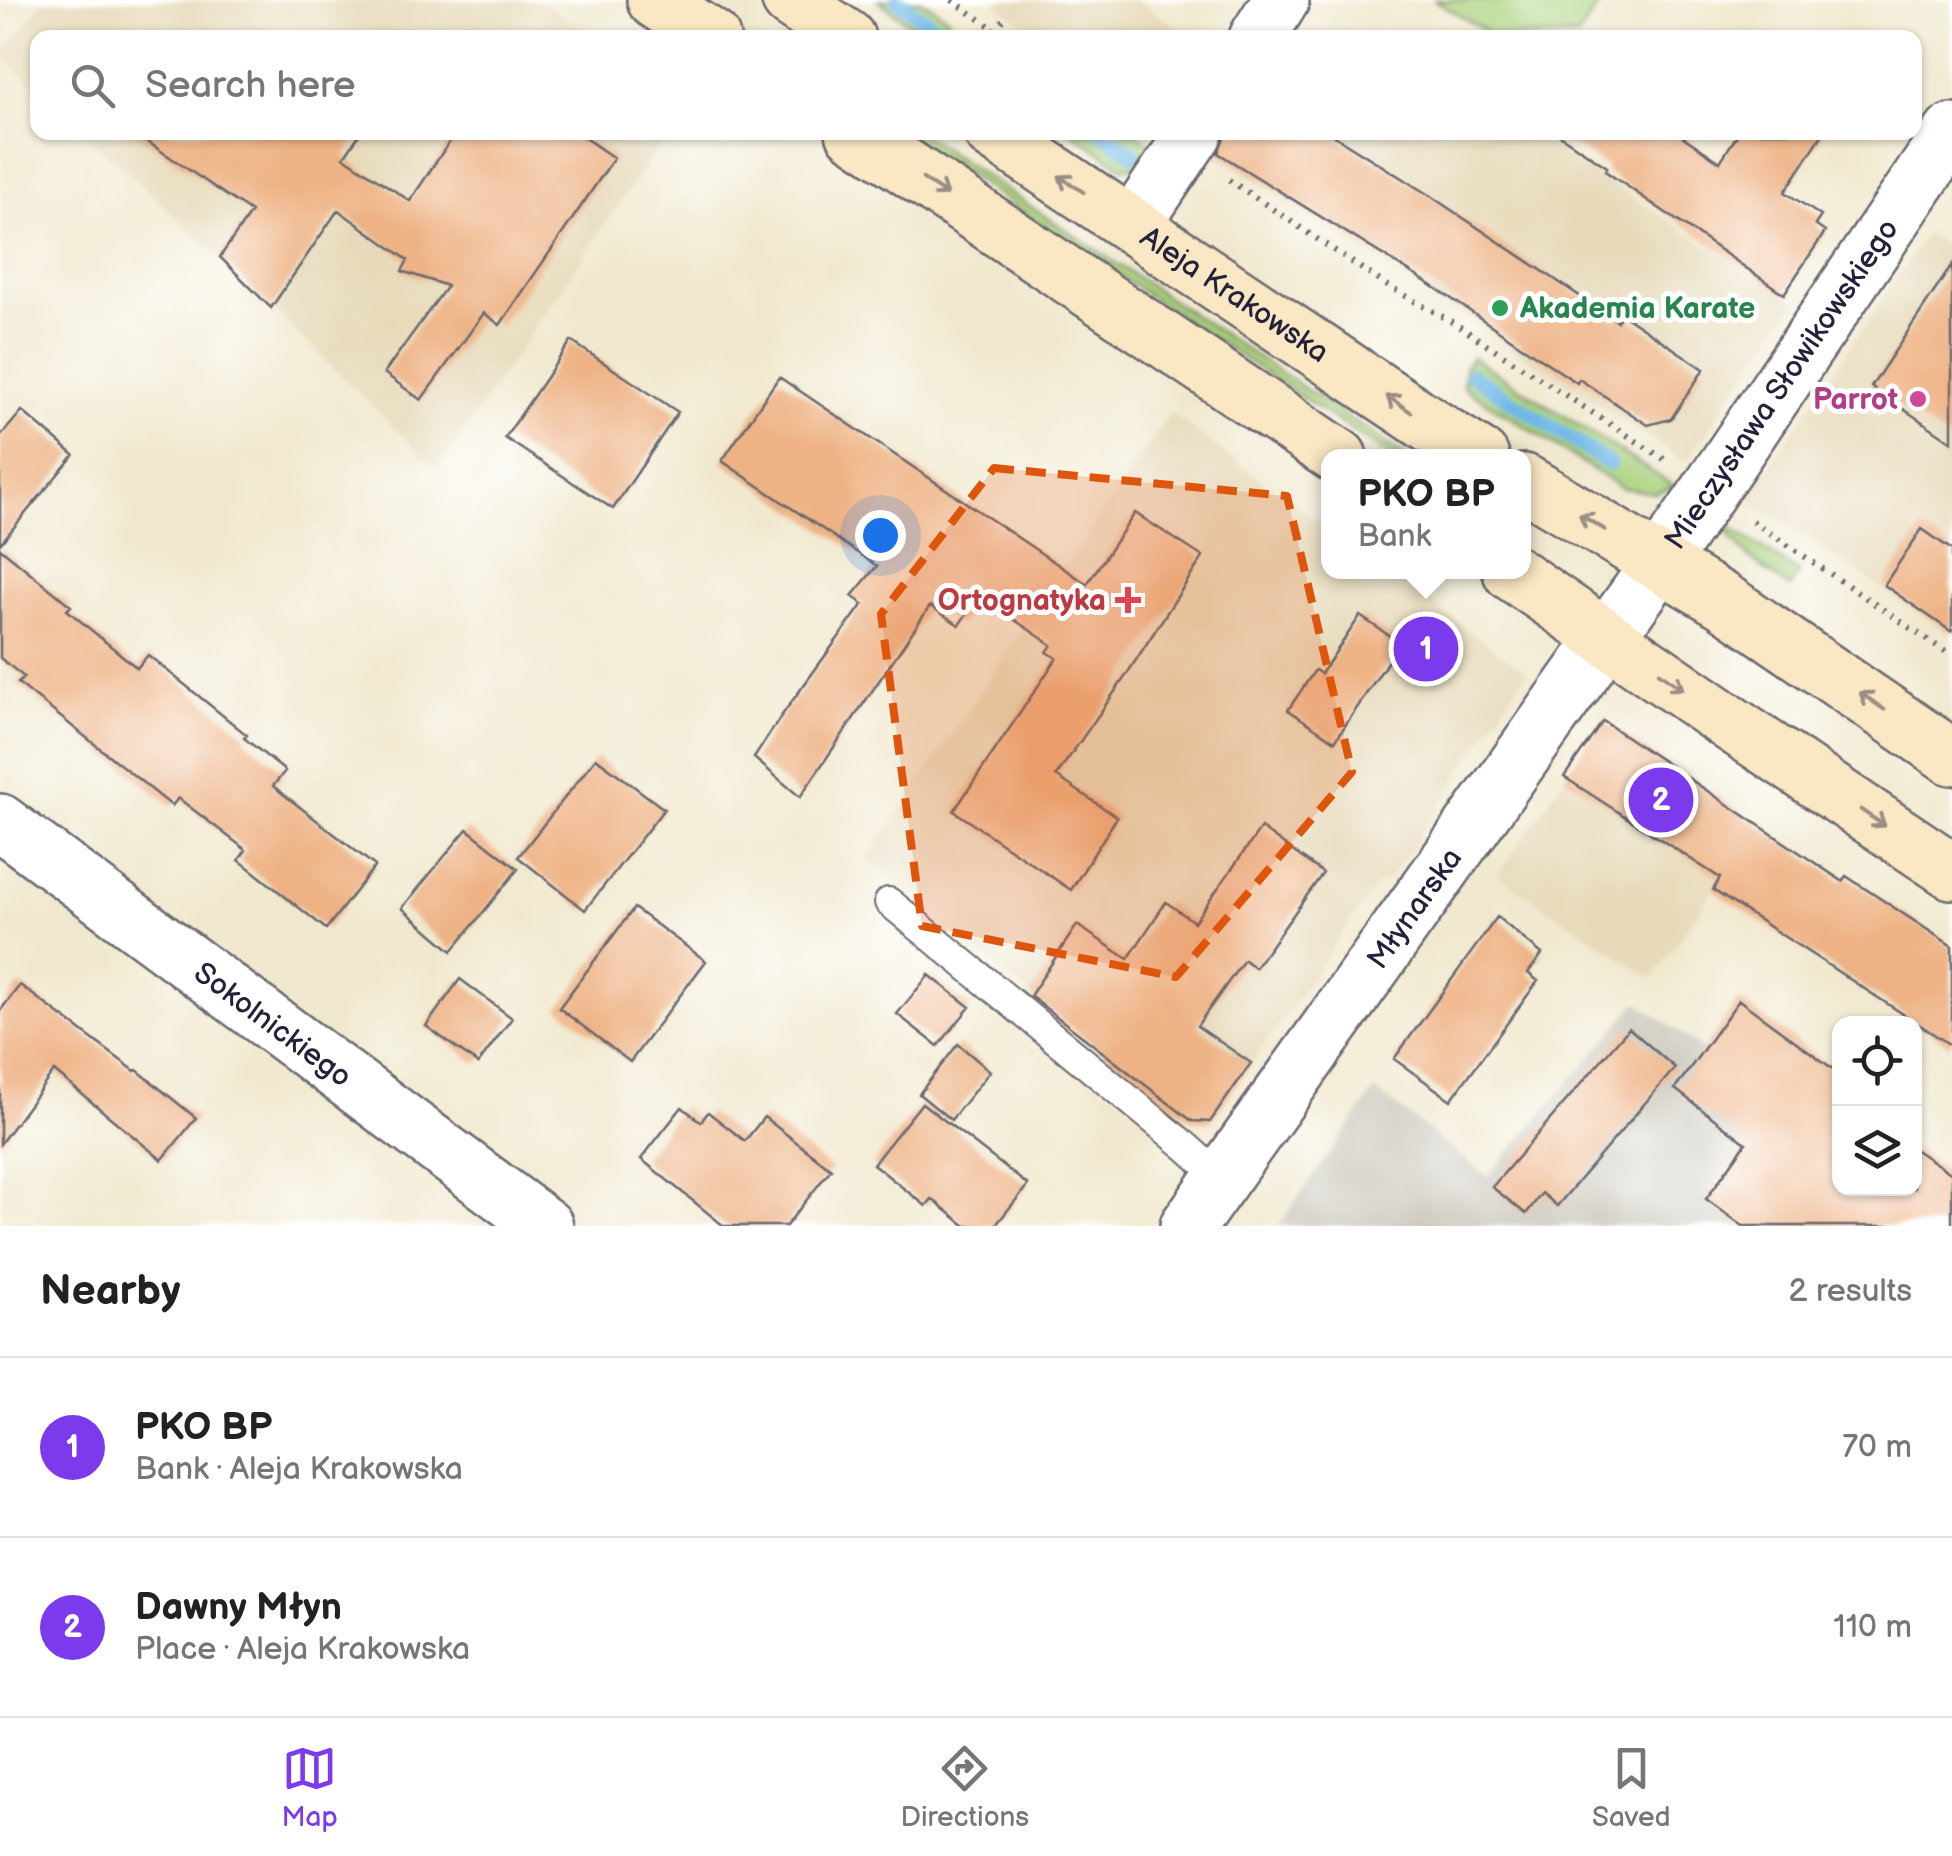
<!DOCTYPE html>
<html lang="en">
<head>
<meta charset="utf-8">
<style>
	body { margin:0; font-family:"Balsamiq Sans",sans-serif; background:#f2f2f2; color:#222 }
	.controls { position:absolute; right:30px; bottom:30px; display:grid; overflow:hidden; border-radius:20px; box-shadow:0 2px 8px #0004 }
	.controls button { width:90px; height:90px; display:grid; place-items:center; padding:0; border:0; border-bottom:2px solid #e0e0e0; background:#fff; color:#222; font:50px sans-serif }
	.you { position:absolute; left:880px; top:535px; width:35px; height:35px; margin:-25px; border:8px solid #fff; border-radius:50%; background:#1a73e8; box-shadow:0 0 0 15px #1a73e833 }
	.badge { display:grid; place-items:center; width:65px; height:65px; border-radius:50%; background:#7c3aed; color:#fff; font-size:32px; font-weight:700 }
	.pin { position:absolute; translate:-50% -50%; border:5px solid #fff; box-shadow:0 2px 10px #0006 }
	.popup { position:absolute; left:1321px; top:449px; width:210px; height:130px; box-sizing:border-box; display:grid; place-content:center; border-radius:20px; background:#fff; filter:drop-shadow(0 2px 8px #0005); font-size:32px; white-space:nowrap; color:#767676 }
	.popup b { font-size:38px; color:#222 }
	.popup::after { content:''; position:absolute; left:50%; top:100%; margin-left:-20px; border:20px solid transparent; border-top-color:#fff }
	.list { margin:0; padding:0; list-style:none }
	h2 { display:flex; justify-content:space-between; align-items:center; height:130px; margin:0; padding:0 40px; font-size:42px }
	h2 small { font-size:32px; font-weight:400; color:#767676 }
	.list li { display:grid; grid-template-columns:65px 1fr auto; gap:30px; align-items:center; box-sizing:border-box; height:180px; padding:0 40px; border-top:2px solid #e0e0e0 }
	.list b { display:block; font-size:38px; white-space:nowrap }
	.list p { margin:0; font-size:32px; white-space:nowrap; color:#767676 }
	.list em { font-size:32px; font-style:normal; color:#767676 }
	.icon { flex:none; width:55px; height:55px; fill:none; stroke:currentColor; stroke-width:2; stroke-linecap:round; stroke-linejoin:round }
	.map { position:relative; flex:none; width:1952px; height:1226px; overflow:hidden }
	.search { position:absolute; background:#fff; box-shadow:0 2px 8px #0004; left:30px; right:30px; top:30px; height:110px; display:flex; align-items:center; gap:25px; box-sizing:border-box; padding:0 35px; border-radius:20px; color:#767676; font-size:38px }
	.sheet { height:490px; background:#fff }
	nav { display:flex; justify-content:space-around; align-items:center; box-sizing:border-box; height:140px; border-top:2px solid #e0e0e0; background:#fff; font-size:28px; color:#767676 }
	nav a { display:grid; justify-items:center; gap:5px }
	nav .on { color:#7c3aed }
	.map>svg:first-child { display:block }
	.built { fill:#e7daba }
	.industrial { fill:#c8c4b8 }
	.green { fill:#a9d07a; stroke:#66795a; stroke-width:2.5 }
	.lines { fill:none; stroke-linecap:round; stroke-linejoin:round }
	.stream { stroke:#6eb8e7; stroke-width:15 }
	.building { fill:#eeb284 }
	.lane-casing { stroke:#6a686f; stroke-width:32 }
	.street-casing { stroke:#6a686f; stroke-width:60 }
	.secondary-casing { stroke:#6a686f; stroke-width:60 }
	.path { stroke:#6a686f; stroke-width:6; stroke-dasharray:2.5 8; stroke-linecap:butt }
	.lane { stroke:#fff; stroke-width:28 }
	.street { stroke:#fff; stroke-width:55 }
	.secondary { stroke:#fae7c3; stroke-width:55 }
	.oneway { stroke:#998e86 }
	.marked { fill:#de560e; fill-opacity:0.2; stroke:#de560e; stroke-width:8; stroke-dasharray:20 12; stroke-linejoin:round }
	.leisure-dot { fill:#2e9e5b; stroke:#fff; stroke-width:4 }
	.hotel-dot { fill:#d1479c; stroke:#fff; stroke-width:4 }
	.health-dot { fill:#e0444e; stroke:#fff; stroke-width:4 }
	.labels { text-anchor:middle; stroke-width:10; stroke-linejoin:round; paint-order:stroke }
	.street-label { font-size:30px; fill:#22223b; stroke:#fff }
	.leisure-label { font-size:30px; font-weight:bold; fill:#27864d; stroke:#fff; text-anchor:start }
	.hotel-label { font-size:30px; font-weight:bold; fill:#b23c85; stroke:#fff; text-anchor:end }
	.health-label { font-size:30px; font-weight:bold; fill:#be3a42; stroke:#fff; text-anchor:end }
</style>
</head>
<body>
<div class="map">
<svg width="1952" height="1226" viewBox="0 0 1952 1226">
	<rect width="100%" height="100%" fill="#fff"/>
	<filter id="ink" filterUnits="userSpaceOnUse"><feTurbulence type="fractalNoise" baseFrequency=".01" numOctaves="2"/><feDisplacementMap in="SourceGraphic" scale="20" xChannelSelector="R" yChannelSelector="G"/><feConvolveMatrix kernelMatrix="1 2 1 2 8 2 1 2 1" color-interpolation-filters="sRGB"/></filter>
	<filter id="wash" filterUnits="userSpaceOnUse"><feTurbulence type="fractalNoise" baseFrequency=".0048" numOctaves="4" result="noise"/><feDisplacementMap in="SourceGraphic" scale="40" xChannelSelector="R" yChannelSelector="G"/><feGaussianBlur stdDeviation="2.25" result="paint"/><feColorMatrix in="noise" values="0 0 0 0 0 0 0 0 0 0 0 0 0 0 0 0 0 1.4 0 .05"/><feComposite in="paint" operator="in"/></filter>
	<g filter="url(#wash)">
		<rect width="100%" height="100%" fill="#f1e9cf"/>
		<path class="built" d="M 44,0 L 539,0 L 597,37 L 38,38 L 37,89 L 2,56 Z
			M 1000,0 L 1136,0 L 1194,37 L 1045,37 L 996,5 Z
			M 84,133 L 668,133 L 437,470 L 220,257 Z
			M 1218,133 L 1531,133 L 1796,301 L 1736,388 L 1687,463 L 1207,149 Z
			M 1926,233 L 1952,250 L 1952,636 L 1748,499 Z
			M 1170,413 L 1328,528 L 1328,572 L 1388,572 L 1527,672 L 1390,879 L 1379,882 L 1210,1122 L 1192,1121 L 1038,1001 L 867,860 Z
			M 1603,721 L 1757,823 L 1653,979 L 1498,875 Z"/>
		<path class="industrial" d="M 1638,1002 L 1704,1050 L 1840,1188 L 1896,1226 L 1278,1226 L 1375,1090 L 1488,1177 Z"/>
		<path class="green" d="M 878,0 L 922,0 L 949,18 C 947,21 941,31 938,32 C 924,39 889,8 878,0 Z
			M 1435,0 L 1602,0 L 1578,37 L 1494,37 Z
			M 905,133 L 920,133 L 1406,456 L 1390,456 Z
			M 1072,133 L 1135,133 L 1161,150 L 1140,166 L 1123,168 Z
			M 1472,357 L 1674,486 L 1656,493 L 1622,488 L 1463,387 L 1465,367 Z
			M 1724,523 L 1799,573 L 1790,588 C 1764,569 1736,553 1724,523 Z"/>
		<g class="lines">
			<path class="stream" d="M 897,0 L 941,31
				M 1101,132 L 1135,155
				M 1472,375 L 1609,464"/>
		</g>
		<g id="blocks">
			<path class="building" d="M 133,132 L 361,132 L 344,157 L 410,201 L 456,132 L 576,132 L 614,158 L 500,325 L 484,313 L 421,400 L 384,373 L 447,286 L 402,271 L 408,260 L 338,210 L 271,308 L 220,257 L 251,212 Z
				M 1226,132 L 1328,132 L 1432,197 L 1617,321 L 1622,314 L 1704,369 L 1671,419 L 1648,425 L 1579,379 L 1577,383 L 1431,285 L 1218,153 Z
				M 1555,132 L 1676,132 L 1720,162 L 1739,132 L 1824,132 L 1785,192 L 1821,216 L 1815,225 L 1825,232 L 1784,294 L 1605,171 L 1607,167 Z
				M 1952,265 L 1952,442 L 1871,387 Z
				M 571,341 L 678,412 L 613,509 L 505,438 Z
				M 779,377 L 1087,584 L 1135,513 L 1203,557 L 1123,680 L 1056,776 L 1117,817 L 1071,890 L 954,811 L 1057,658 L 1047,652 L 1052,645 L 979,596 L 959,625 L 930,606 L 800,797 L 754,758 L 782,715 L 863,604 L 852,596 L 877,566 L 722,461 Z
				M 22,411 L 74,455 L 0,544 L 0,437 Z
				M 1922,529 L 1952,550 L 1952,632 L 1884,585 Z
				M 0,548 L 71,606 L 67,610 L 137,668 L 148,655 L 247,735 L 244,738 L 285,771 L 273,786 L 375,866 L 326,929 L 239,860 L 246,850 L 178,798 L 172,806 L 18,683 L 24,677 L 0,658 Z
				M 1360,616 L 1400,643 L 1335,741 L 1288,710 L 1315,670 L 1321,674 Z
				M 1603,721 L 1842,881 L 1846,876 L 1952,946 L 1952,1046 L 1713,890 L 1720,878 L 1564,777 Z
				M 596,758 L 664,809 L 585,910 L 518,857 Z
				M 1261,828 L 1323,873 L 1255,968 L 1244,960 L 1197,1026 L 1251,1063 L 1210,1122 L 1192,1121 L 1030,996 L 1077,925 L 1128,959 L 1166,902 L 1194,922 Z
				M 467,829 L 518,869 L 452,951 L 402,908 Z
				M 634,908 L 706,961 L 630,1062 L 559,1008 Z
				M 1497,917 L 1542,954 L 1528,973 L 1538,981 L 1451,1100 L 1394,1059 Z
				M 929,975 L 970,1007 L 938,1046 L 897,1014 Z
				M 460,979 L 512,1018 L 478,1064 L 426,1026 Z
				M 20,985 L 135,1071 L 137,1070 L 196,1118 L 162,1160 L 54,1071 L 0,1144 L 0,1011 Z
				M 1739,1000 L 1840,1074 L 1840,1188 L 1914,1188 L 1914,1149 L 1952,1174 L 1952,1226 L 1743,1226 L 1706,1199 L 1746,1143 L 1675,1089 Z
				M 1629,1028 L 1675,1068 L 1557,1206 L 1542,1193 L 1526,1214 L 1492,1187 Z
				M 958,1044 L 990,1071 L 951,1120 L 919,1094 Z
				M 922,1103 L 1028,1185 L 995,1226 L 966,1226 L 932,1199 L 926,1206 L 873,1164 Z
				M 682,1107 L 701,1122 L 708,1112 L 745,1141 L 764,1117 L 831,1169 L 786,1226 L 724,1226 L 641,1159 Z"/>
		</g>
	</g>
	<g filter="url(#ink)">
		<use href="#blocks" fill-opacity="0" stroke="#6a686f" stroke-width="2.5"/>
		<g class="lines">
			<defs>
				<path id="lane" d="M 889,902 L 1188,1148 L 1222,1179"/>
				<g id="street">
					<path d="M 1257,38 L 1281,0"/>
					<path d="M 1133,225 L 1195,132"/>
					<path id="s1" d="M 0,822 L 545,1226"/>
					<path id="s2" d="M 1188,1226 L 1660,563 L 1952,132"/>
				</g>
				<g id="secondary">
					<path d="M 655,0 L 712,38"/>
					<path d="M 790,0 L 847,38"/>
					<path d="M 854,132 L 1339,457"/>
					<path id="s3" d="M 992,132 L 1436,429 L 1481,457"/>
					<path d="M 1524,482 L 1725,602 L 1952,757"/>
					<path d="M 1511,572 L 1733,725 L 1952,871"/>
				</g>
			</defs>
			<use href="#lane" class="lane-casing"/>
			<use href="#street" class="street-casing"/>
			<use href="#secondary" class="secondary-casing"/>
			<path class="path" d="M 952,0 L 1007,38
				M 995,30 L 1008,14
				M 1229,180 L 1389,287 L 1454,323 L 1664,459
				M 1752,521 L 1952,656"/>
			<use href="#lane" class="lane"/>
			<use href="#street" class="street"/>
			<use href="#secondary" class="secondary"/>
		</g>
		<defs><path id="oneway-shaft" d="M-6 0H5M1.5-3L5.5 0L1.5 3" fill="none" stroke-width="1.6" stroke-linecap="round" stroke-linejoin="round" transform="scale(2.5)"/></defs>
		<g class="oneway">
			<use href="#oneway-shaft" transform="translate(1071 184) rotate(-147)"/>
			<use href="#oneway-shaft" transform="translate(935 187) rotate(34)"/>
			<use href="#oneway-shaft" transform="translate(1399 404) rotate(-146)"/>
			<use href="#oneway-shaft" transform="translate(1592 522) rotate(-149)"/>
			<use href="#oneway-shaft" transform="translate(1671 681) rotate(35)"/>
			<use href="#oneway-shaft" transform="translate(1872 701) rotate(-145)"/>
			<use href="#oneway-shaft" transform="translate(1873 818) rotate(34)"/>
		</g>
	</g>
	<path class="marked" d="M 994,468 L 1287,496 L 1352,772 L 1176,977 L 922,926 L 881,614 Z"/>
	<circle class="leisure-dot" cx="1500" cy="308" r="10"/>
	<circle class="hotel-dot" cx="1918" cy="399" r="10"/>
	<path class="health-dot" d="M1123 585h10v10h10v10h-10v10h-10v-10h-10v-10h10z"/>
	<g class="labels">
		<g class="street-label">
			<text dy="10" stroke="none"><textPath href="#s3" startOffset="292">Aleja Krakowska</textPath></text>
			<text dy="10" stroke="none"><textPath href="#s2" startOffset="1030">Mieczysława Słowikowskiego</textPath></text>
			<text dy="10" stroke="none"><textPath href="#s2" startOffset="390">Młynarska</textPath></text>
			<text dy="10" stroke="none"><textPath href="#s1" startOffset="340">Sokolnickiego</textPath></text>
		</g>
		<g class="leisure-label">
			<text x="1520" y="318">Akademia Karate</text>
		</g>
		<g class="hotel-label">
			<text x="1898" y="409">Parrot</text>
		</g>
		<g class="health-label">
			<text x="1106" y="610">Ortognatyka</text>
		</g>
	</g>
</svg>
<div class="controls">
<button><svg class="icon" aria-label="locate" viewBox="0 0 24 24"><circle cx="12" cy="12" r="6"/><path d="M12 2v4M12 18v4M2 12h4M18 12h4"/></svg></button>
<button><svg class="icon" aria-label="layers" viewBox="0 0 24 24"><path d="M12 4l9 5-9 5-9-5zM3 14l9 5 9-5"/></svg></button>
</div>
<div class="you"></div>
<div class="pin badge" style="left:1426px;top:649px">1</div>
<div class="popup"><b>PKO BP</b>Bank</div>
<div class="pin badge" style="left:1661px;top:800px">2</div>
<div class="search"><svg class="icon" aria-label="search" viewBox="0 0 24 24"><circle cx="10" cy="10" r="6"/><path d="M15 15l6 6"/></svg>Search here</div>
</div>
<section class="sheet">
<h2>Nearby<small>2 results</small></h2>
<ul class="list">
<li><span class="badge">1</span><div><b>PKO BP</b><p>Bank · Aleja Krakowska</p></div><em>70 m</em></li>
<li><span class="badge">2</span><div><b>Dawny Młyn</b><p>Place · Aleja Krakowska</p></div><em>110 m</em></li>
</ul>
</section>
<nav>
<a class="on"><svg class="icon" aria-label="map" viewBox="0 0 24 24"><path d="M3 6l6-2 6 2 6-2v14l-6 2-6-2-6 2zM9 4v14M15 6v14"/></svg>Map</a>
<a><svg class="icon" aria-label="directions" viewBox="0 0 24 24"><path d="M12 3l9 9-9 9-9-9zM9 14v-3h6M13 9l2 2-2 2"/></svg>Directions</a>
<a><svg class="icon" aria-label="saved" viewBox="0 0 24 24"><path d="M7 4h10v16l-5-4-5 4z"/></svg>Saved</a>
</nav>
</body>
</html>
